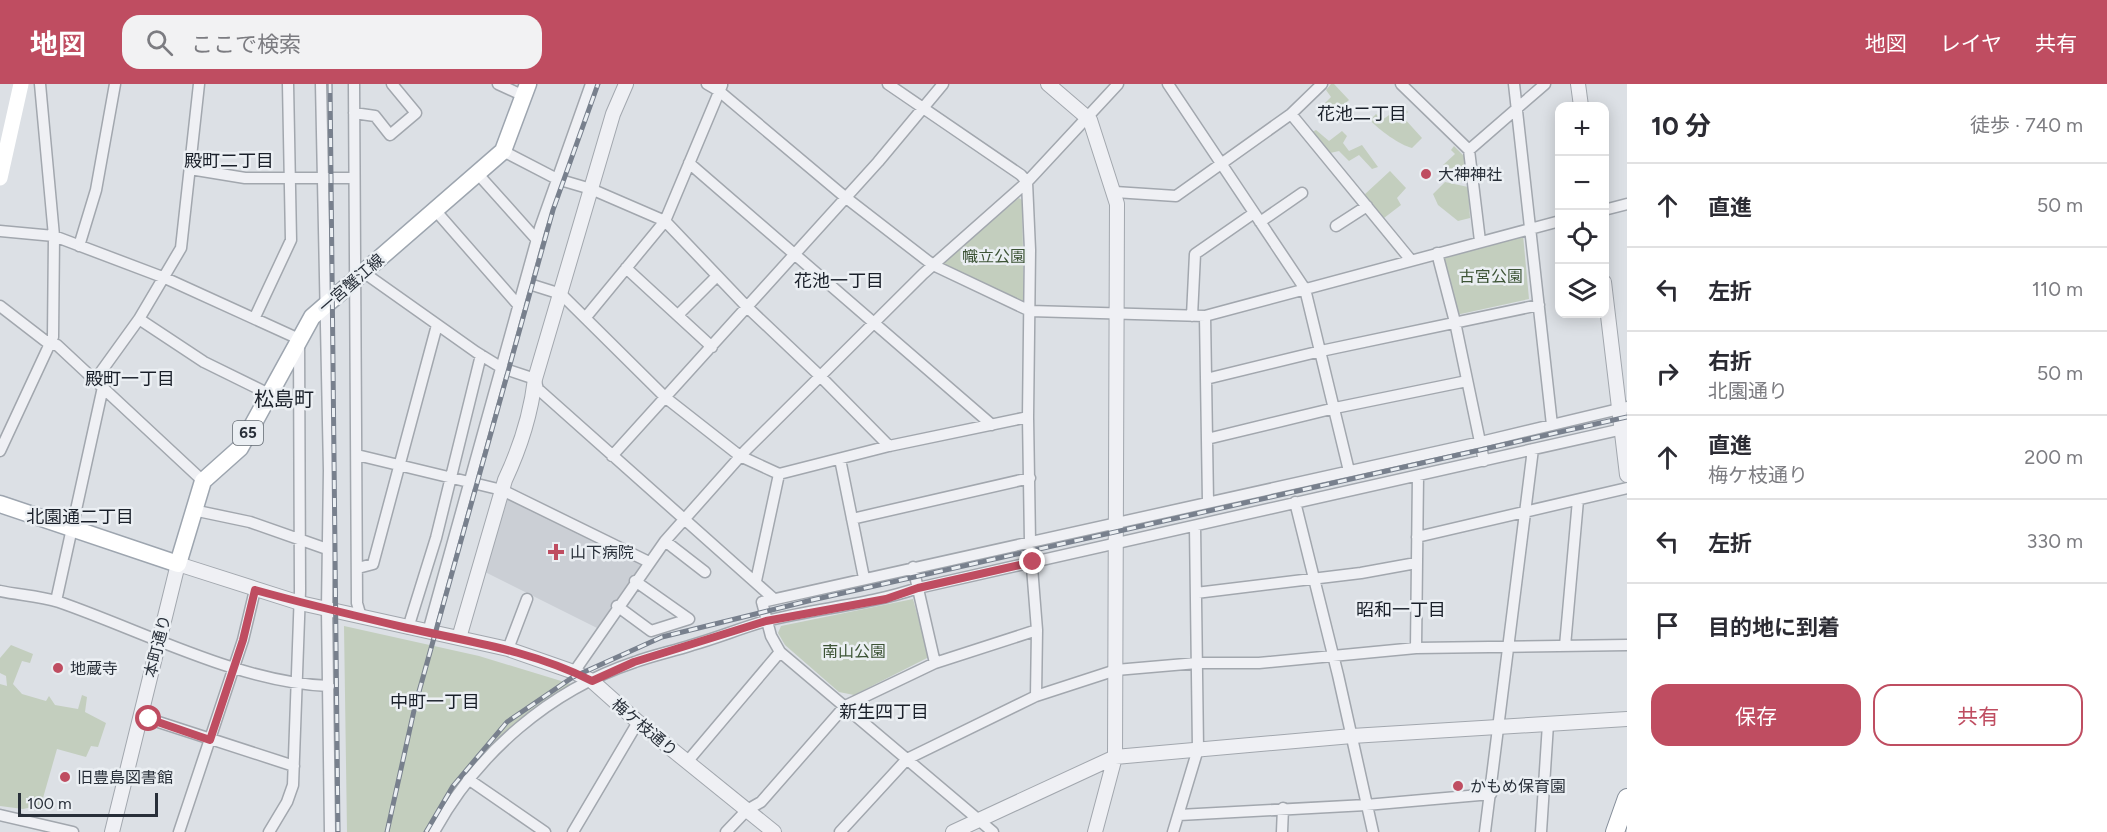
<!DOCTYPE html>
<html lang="ja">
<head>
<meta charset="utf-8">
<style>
	body { margin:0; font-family:Figtree,"Noto Sans JP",sans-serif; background:#f2f2f3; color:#2b2b33 }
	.controls { position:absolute; right:18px; top:18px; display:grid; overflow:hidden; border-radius:12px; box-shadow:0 3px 15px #0003 }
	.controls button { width:54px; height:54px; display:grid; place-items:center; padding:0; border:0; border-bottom:2px solid #e1e1e2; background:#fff; color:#2b2b33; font:30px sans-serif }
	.scale { position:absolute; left:18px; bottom:15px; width:140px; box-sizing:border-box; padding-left:6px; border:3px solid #282f39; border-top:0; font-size:16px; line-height:21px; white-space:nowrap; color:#282f39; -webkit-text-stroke:4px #ebeff3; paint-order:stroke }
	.stop { position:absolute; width:18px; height:18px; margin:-14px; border:4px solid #bf4d61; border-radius:50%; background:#fff }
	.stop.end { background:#bf4d61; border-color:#fff; box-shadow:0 2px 6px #0008 }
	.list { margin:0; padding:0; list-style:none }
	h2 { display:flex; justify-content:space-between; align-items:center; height:78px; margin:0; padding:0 24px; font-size:26px }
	h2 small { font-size:20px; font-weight:400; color:#7c7c81 }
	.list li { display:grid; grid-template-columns:39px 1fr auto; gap:18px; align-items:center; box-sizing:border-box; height:84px; padding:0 24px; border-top:2px solid #e1e1e2 }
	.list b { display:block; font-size:22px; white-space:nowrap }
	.list p { margin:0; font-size:20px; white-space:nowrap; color:#7c7c81 }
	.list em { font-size:20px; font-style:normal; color:#7c7c81 }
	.actions { display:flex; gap:12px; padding:18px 24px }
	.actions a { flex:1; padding:14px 0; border:2px solid #bf4d61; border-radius:18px; text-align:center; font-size:21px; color:#bf4d61 }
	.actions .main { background:#bf4d61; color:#fff }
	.icon { flex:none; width:33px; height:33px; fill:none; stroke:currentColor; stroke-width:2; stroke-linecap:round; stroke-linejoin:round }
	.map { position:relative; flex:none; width:1627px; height:748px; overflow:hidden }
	header { display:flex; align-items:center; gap:36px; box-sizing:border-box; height:84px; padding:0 30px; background:#bf4d61; color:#fff }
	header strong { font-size:28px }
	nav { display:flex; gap:33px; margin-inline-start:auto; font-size:21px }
	.search { width:420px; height:54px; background:#f2f2f3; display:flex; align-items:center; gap:15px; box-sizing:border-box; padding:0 21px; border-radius:18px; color:#7c7c81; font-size:22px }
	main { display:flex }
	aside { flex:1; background:#fff }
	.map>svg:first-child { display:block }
	.built { fill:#cbcfd5 }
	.green { fill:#c3cebe }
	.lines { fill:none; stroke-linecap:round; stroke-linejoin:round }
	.minor-casing { stroke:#a2a7ae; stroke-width:13 }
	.tertiary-casing { stroke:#a2a7ae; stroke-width:16 }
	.primary-casing { stroke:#9da5af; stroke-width:19 }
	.trunk-casing { stroke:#858e9a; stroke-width:20 }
	.minor { stroke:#eff0f4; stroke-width:10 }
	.tertiary { stroke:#eff0f4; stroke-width:14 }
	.secondary { stroke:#fff; stroke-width:15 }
	.primary { stroke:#fff; stroke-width:16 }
	.trunk { stroke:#fff; stroke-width:18 }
	.rail-casing { stroke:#78808d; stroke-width:5 }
	.rail { stroke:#ebeff3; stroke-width:3; stroke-dasharray:9; stroke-linecap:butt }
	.route { stroke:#bf4d61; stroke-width:8 }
	.poi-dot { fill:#bf4d61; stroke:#ebeff3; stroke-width:2 }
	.labels { text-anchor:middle; stroke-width:5; stroke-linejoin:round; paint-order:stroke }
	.shield { fill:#ebeff3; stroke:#626971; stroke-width:1.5 }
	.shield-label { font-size:15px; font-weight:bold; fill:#282f39 }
	.poi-label { font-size:16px; fill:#282f39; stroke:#ebeff3; text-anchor:start }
	.park-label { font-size:16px; fill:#3d5436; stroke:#ebeff3 }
	.street-label { font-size:16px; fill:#282f39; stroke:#ebeff3 }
	.neighbourhood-label { font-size:18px; fill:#1a202a; stroke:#ebeff3 }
	.quarter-label { font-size:20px; fill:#1a202a; stroke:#ebeff3 }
</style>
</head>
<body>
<header>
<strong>地図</strong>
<div class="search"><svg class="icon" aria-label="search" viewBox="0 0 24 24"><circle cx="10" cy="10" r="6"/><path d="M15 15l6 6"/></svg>ここで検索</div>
<nav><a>地図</a><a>レイヤ</a><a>共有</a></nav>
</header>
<main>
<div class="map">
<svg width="1627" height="748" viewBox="0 0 1627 748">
	<rect width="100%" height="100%" fill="#dce0e5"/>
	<path class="built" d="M 508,414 L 642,479 L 597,544 L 485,488 Z"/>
	<path class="green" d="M 1331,0 L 1334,0 L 1349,16 L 1334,30 L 1324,20 L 1331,13 L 1326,6 Z
		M 1402,22 L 1408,28 L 1403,33 L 1422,54 L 1412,64 C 1400,61 1379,46 1370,36 L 1376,30 L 1382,36 Z
		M 1316,46 L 1329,57 L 1342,47 L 1347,52 L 1343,59 L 1349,67 L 1362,61 L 1378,83 L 1372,85 L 1359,71 L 1349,77 L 1339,67 L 1330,69 L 1312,48 Z
		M 1454,62 L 1465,73 L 1467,98 L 1459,97 L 1443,81 L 1455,70 L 1451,66 Z
		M 1390,87 L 1406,104 L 1397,114 L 1401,121 L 1384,134 L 1364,111 Z
		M 1445,98 L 1468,103 L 1470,134 L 1458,137 L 1438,121 L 1433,110 Z
		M 1019,114 L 1022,116 L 1024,219 L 942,179 Z
		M 1523,151 L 1529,215 L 1456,231 L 1442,173 Z
		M 913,515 L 929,573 L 854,611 L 839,608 L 785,561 L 778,549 L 781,542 Z
		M 344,542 L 479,572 L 571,600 L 508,645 L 459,699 L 430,748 L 347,748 Z
		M 11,561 L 33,570 L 30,579 L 22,577 L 13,600 L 22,610 L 46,617 L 49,612 L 55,621 L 78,625 L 82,611 L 87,613 L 85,628 L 106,639 L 98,663 L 91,662 L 86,673 L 57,665 L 41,721 L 23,725 L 0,722 L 0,600 L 7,602 L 6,592 L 0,589 L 0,574 Z"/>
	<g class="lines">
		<defs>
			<path id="minor" d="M 321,0 L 329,386 L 327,525 L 330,748
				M 354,0 L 357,519 L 361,533
				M 498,0 L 524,12
				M 707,0 L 719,7 L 845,113 L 933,181 L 1030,227 L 1205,232 L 1560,137
				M 888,0 L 1021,91 L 1027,98 L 1030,166 L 1028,333 L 1030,458 L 1037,546 L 1036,612
				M 1168,0 L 1305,205 L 1349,387
				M 1401,0 L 1469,66 L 1480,157
				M 1514,0 L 1552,341
				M 354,29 L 375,32 L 390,51 L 416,29 L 392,0
				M 1291,30 L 1410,175
				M 1469,66 L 1545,0
				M 503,67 L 557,95 L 591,105 L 665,137 L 747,223 L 820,292 L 889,362
				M 689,79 L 992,341
				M 190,85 L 245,94 L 354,94
				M 477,89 L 537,156
				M 1115,108 L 1176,112 L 1291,30 L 1322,0
				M 435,126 L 519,222
				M 1604,126 L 1627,120
				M 1260,138 L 1302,109
				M 1336,142 L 1367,122
				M 0,147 L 54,152 L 165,194 L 299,255 L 300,507 L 293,701 L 287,718 L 269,748
				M 79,162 L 96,106 L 115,0
				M 1437,169 L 1455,238 L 1484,377
				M 626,184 L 712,263
				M 363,188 L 476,268 L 502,284 L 535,295 L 538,305 L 774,515
				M 526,199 L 561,210 L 666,314 L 740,372 L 779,390 L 889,362 L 1028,333
				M 0,222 L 48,259 L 57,261 L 203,397
				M 678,231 L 717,192
				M 1192,232 L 1195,170 L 1254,129
				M 1205,232 L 1208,418
				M 255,233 L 291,156 L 288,0
				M 586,233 L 665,137 L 722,1
				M 139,235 L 204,278 L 269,310
				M 1206,295 L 1321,267 L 1539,221
				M 95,296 L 139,235 L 181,164 L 199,0
				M 1207,355 L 1335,324 L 1467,297
				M 0,367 L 53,253 L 54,152 L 40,0
				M 357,371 L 502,406 L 649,478
				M 612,372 L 878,78 L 943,0
				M 840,375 L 864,494
				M 1295,418 L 1338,591 L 1373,748
				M 193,426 L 250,438 L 327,465
				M 852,435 L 1030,394
				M 1417,453 L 1627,404
				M 665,457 L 705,488
				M 913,483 L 935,579
				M 358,484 L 373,480 L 437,241
				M 756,497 L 779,390
				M 0,507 C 19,511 40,512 59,518 C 143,547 240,599 329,602
				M 1196,509 L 1361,489 L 1416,479
				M 56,517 L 103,303
				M 617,522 L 651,547 L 689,535 L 635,497
				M 408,544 L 436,454 L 481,271
				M 428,548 L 540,144 L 591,0
				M 1565,562 L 1578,416
				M 1416,564 L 1418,392
				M 508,565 L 527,515
				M 574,588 L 665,457 L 745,367 L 923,190 L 1027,98 L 1118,0
				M 140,632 L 294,682
				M 687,678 L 780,568
				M 468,695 L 545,748
				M 0,731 L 73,748
				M 1179,731 L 1366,721 L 1491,710
				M 179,748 L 243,556 L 255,506
				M 434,748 C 477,669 550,606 635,578 C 654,571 674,567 692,561 C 717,554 741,544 766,537 C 817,524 868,521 918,504 L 1627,344
				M 573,748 L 638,638
				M 726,748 L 747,726 L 761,718 L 845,622 L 935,579 L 1037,546
				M 840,748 L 907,675 L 1036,612 L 1116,586 L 1197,579 L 1259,579 L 1416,564 L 1627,561
				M 993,748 L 780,568 L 771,552 L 762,518 L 1481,358 L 1627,323
				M 1173,748 L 1198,665 L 1195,442
				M 1282,748 L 1283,724
				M 1485,748 L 1533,365
				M 1541,748 L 1548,640"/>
			<path id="tertiary" d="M 1048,0 L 1090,36 L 1117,120 L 1115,673 L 1095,748
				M 1578,0 L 1581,22
				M 1604,198 L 1627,391
				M 459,554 L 505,396 C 520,364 531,329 535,295 L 613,30 L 626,0
				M 112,748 L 178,480 L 300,519 L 508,565 L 574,588 L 592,597 L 638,638 L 774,748
				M 953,748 L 1115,673 L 1352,652 L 1627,635"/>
			<path id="primary" d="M 0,420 L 178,480 L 203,397 L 240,364 L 312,233 L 503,67 L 528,0"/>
			<path id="trunk" d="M 1615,748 L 1627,714"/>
		</defs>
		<use href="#minor" class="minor-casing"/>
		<use href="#tertiary" class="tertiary-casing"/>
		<use href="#primary" class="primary-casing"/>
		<use href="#trunk" class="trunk-casing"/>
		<use href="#minor" class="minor"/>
		<use href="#tertiary" class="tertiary"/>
		<path class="secondary" d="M 0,94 L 21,0"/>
		<use href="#primary" class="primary"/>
		<use href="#trunk" class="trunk"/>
		<defs>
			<path id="rail" d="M 330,0 L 338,748
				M 387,748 L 415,622 L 553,126 L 598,0
				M 426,748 L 453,702 L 507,638 L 573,593 L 662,553 L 812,516 L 1627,333"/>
		</defs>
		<use href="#rail" class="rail-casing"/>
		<use href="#rail" class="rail"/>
	</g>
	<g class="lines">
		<path class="route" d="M 149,635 L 210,656 L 243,556 L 255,506 C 305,520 356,532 407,544 C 471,558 533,567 592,597 L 634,578 L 766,537 L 886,515 L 918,504 L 1033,478"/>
	</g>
	<g class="poi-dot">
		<circle cx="1426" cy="90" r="6"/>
		<path d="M553 459h6v6h6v6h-6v6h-6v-6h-6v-6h6z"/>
		<circle cx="58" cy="584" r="6"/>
		<circle cx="65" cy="693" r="6"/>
		<circle cx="1458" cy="702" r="6"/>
	</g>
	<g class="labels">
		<rect class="shield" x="233" y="337" width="30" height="24" rx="4.5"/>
		<g class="shield-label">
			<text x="248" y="354">65</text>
		</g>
		<g class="poi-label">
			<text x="1438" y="96">大神神社</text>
			<text x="570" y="474">山下病院</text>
			<text x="70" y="590">地蔵寺</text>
			<text x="77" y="699">旧豊島図書館</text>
			<text x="1470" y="708">かもめ保育園</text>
		</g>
		<g class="park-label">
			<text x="994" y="178">幟立公園</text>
			<text x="1491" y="198">古宮公園</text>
			<text x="854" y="573">南山公園</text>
		</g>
		<g class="street-label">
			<text transform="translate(351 199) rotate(-41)" y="6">一宮蟹江線</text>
			<text transform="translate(157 562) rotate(-76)" y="6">本町通り</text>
			<text transform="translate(645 643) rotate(40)" y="6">梅ケ枝通り</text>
		</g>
		<g class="neighbourhood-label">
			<text x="1362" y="36">花池二丁目</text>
			<text x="229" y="83">殿町二丁目</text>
			<text x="839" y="203">花池一丁目</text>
			<text x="130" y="301">殿町一丁目</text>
			<text x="80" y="439">北園通二丁目</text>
			<text x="1401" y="532">昭和一丁目</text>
			<text x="435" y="624">中町一丁目</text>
			<text x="884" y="634">新生四丁目</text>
		</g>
		<g class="quarter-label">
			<text x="284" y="322">松島町</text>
		</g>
	</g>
</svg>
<div class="controls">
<button>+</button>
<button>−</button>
<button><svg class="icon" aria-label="locate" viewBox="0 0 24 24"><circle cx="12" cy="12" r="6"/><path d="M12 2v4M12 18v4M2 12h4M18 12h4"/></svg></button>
<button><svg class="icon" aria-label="layers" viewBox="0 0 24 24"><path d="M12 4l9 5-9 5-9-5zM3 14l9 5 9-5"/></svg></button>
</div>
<div class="scale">100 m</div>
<div class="stop" style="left:149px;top:635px"></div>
<div class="stop end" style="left:1033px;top:478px"></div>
</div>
<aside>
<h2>10 分<small>徒歩 · 740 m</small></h2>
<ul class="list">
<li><svg class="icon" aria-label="ahead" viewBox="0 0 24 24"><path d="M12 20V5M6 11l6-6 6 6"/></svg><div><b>直進</b></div><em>50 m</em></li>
<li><svg class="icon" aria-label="left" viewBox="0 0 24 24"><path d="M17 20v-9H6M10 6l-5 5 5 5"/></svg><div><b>左折</b></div><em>110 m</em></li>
<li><svg class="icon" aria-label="right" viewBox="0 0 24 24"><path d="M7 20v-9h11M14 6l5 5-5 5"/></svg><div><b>右折</b><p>北園通り</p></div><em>50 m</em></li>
<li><svg class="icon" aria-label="ahead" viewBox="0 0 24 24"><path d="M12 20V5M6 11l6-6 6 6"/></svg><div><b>直進</b><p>梅ケ枝通り</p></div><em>200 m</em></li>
<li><svg class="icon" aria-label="left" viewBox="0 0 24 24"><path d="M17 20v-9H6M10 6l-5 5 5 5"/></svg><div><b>左折</b></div><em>330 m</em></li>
<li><svg class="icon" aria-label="arrive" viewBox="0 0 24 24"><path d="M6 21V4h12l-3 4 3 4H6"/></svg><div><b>目的地に到着</b></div></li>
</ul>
<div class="actions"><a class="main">保存</a><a>共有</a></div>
</aside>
</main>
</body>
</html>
